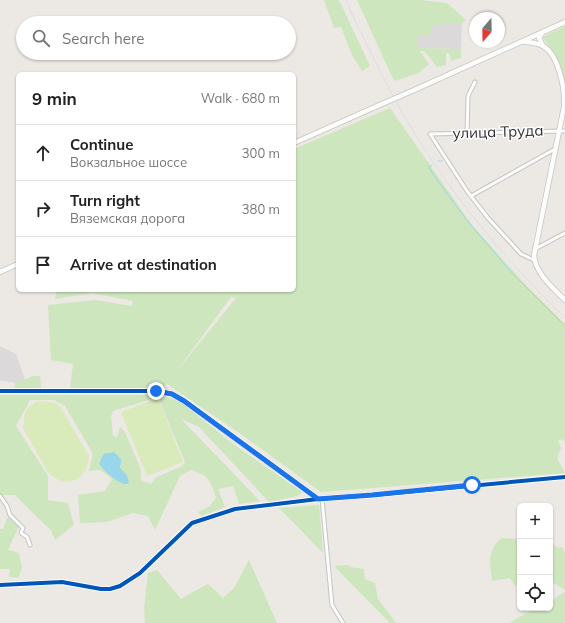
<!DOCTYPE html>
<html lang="en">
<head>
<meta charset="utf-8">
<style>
	body { margin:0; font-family:Mulish,sans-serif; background:#f6f6f6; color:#222 }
	.controls { position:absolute; right:12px; bottom:12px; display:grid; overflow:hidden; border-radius:6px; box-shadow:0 1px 3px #0004 }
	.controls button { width:36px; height:36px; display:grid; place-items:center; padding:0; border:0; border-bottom:1px solid #e0e0e0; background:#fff; color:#222; font:20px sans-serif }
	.compass { position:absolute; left:469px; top:12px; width:36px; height:36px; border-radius:50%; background:#fff; box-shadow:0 1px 3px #0004; rotate:200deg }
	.stop { position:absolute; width:12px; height:12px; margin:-9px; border:3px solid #1a73e8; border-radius:50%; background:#fff }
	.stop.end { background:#1a73e8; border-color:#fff; box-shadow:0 1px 4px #0008 }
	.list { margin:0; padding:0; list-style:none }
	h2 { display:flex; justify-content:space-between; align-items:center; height:52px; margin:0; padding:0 16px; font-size:17px }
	h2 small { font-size:13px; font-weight:400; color:#767676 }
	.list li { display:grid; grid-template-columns:26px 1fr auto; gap:12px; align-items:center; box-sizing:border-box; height:56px; padding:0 16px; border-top:1px solid #e0e0e0 }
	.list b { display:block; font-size:15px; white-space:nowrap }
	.list p { margin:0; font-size:13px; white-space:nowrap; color:#767676 }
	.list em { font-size:13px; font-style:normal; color:#767676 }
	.icon { flex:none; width:22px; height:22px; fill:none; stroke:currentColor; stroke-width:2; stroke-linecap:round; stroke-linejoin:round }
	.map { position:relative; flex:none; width:565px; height:623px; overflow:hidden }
	.search { position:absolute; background:#fff; box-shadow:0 1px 3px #0004; left:16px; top:16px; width:280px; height:44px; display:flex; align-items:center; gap:10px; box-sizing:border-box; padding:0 14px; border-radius:22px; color:#767676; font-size:15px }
	.panel { position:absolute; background:#fff; box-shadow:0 1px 3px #0004; left:16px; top:72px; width:280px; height:220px; border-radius:6px }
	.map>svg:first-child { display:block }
	.industrial { fill:#dcd9db }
	.green { fill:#cee6be; fill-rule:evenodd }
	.pitch { fill:#d9eabb }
	.water { fill:#99d6ec }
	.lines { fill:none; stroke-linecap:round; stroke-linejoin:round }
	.stream { stroke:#99d6ec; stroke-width:1 }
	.street-casing { stroke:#c5c4c5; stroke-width:5 }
	.secondary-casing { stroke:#c5c4c5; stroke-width:6 }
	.street { stroke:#fcfcfb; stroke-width:3 }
	.secondary { stroke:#fcfcfb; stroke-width:4.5 }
	.rail { stroke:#dfdfe1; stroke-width:1 }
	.secondary-bridge-casing { stroke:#c5c4c5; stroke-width:6; stroke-linecap:butt }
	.secondary-bridge { stroke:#fcfcfb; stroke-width:4.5 }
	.cycleway-casing { stroke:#fff; stroke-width:6 }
	.cycleway { stroke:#0057b8; stroke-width:4 }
	.route { stroke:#1a73e8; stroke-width:5 }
	.labels { text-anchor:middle; stroke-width:3; stroke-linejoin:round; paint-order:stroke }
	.street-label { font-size:15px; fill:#2e2e2e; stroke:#fff }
</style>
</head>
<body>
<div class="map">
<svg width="565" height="623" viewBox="0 0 565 623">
	<rect width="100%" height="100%" fill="#ece8e4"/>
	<path class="industrial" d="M 440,23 L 462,23 L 461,49 L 417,48 L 417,35 L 432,36 L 432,25 Z
		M 0,346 L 16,354 L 25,379 L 16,383 L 0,380 Z"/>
	<path class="green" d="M 324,0 L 339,0 L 370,66 L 362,71 L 352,55 L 341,27 L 334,28 Z
		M 357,0 L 421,0 L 447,3 L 466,20 L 462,23 L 440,23 L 440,25 L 432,25 L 432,36 L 417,36 L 417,48 L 461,49 L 461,58 L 451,61 L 449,53 L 446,53 L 446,65 L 437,67 L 424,51 L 420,51 L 429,64 L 419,73 L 394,81 Z
		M 565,26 L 565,84 C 560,66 555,52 543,38 L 544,36 Z
		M 390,108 L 472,225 L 524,283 L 565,324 L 565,442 L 562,439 L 558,441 L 561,448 L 557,458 L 565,473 L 321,492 L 238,432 L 167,384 L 162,387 L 153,388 L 70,388 L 73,364 L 51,360 L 48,305 L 96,300 L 132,306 L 133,301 L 92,293 L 55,299 L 57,290 L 294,290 L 294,149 ZM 231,297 L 236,298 L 176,372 Z
		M 34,376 L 40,376 L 41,388 L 38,390 L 14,389 L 15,383 Z
		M 0,395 L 156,395 L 173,399 L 183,404 L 233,444 L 302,492 L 298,496 L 269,502 L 199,427 L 181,419 L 260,501 L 239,504 L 233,486 L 218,489 L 225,507 L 201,516 L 198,512 L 210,506 L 216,498 C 210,479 209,476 191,470 L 180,476 L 155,530 L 148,516 L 133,513 L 107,522 L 80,523 L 78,495 L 105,491 L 112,479 L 100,470 L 89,471 L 93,454 L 65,406 L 54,400 L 30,400 L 16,426 L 48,476 L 48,500 L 68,503 L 74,525 L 55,540 L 51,530 L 42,522 L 15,495 L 0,495 ZM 158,397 L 185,462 L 182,466 L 155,478 L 151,484 L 141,480 L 141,470 L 125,432 L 120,427 L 117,437 L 113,436 L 111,416 L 113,411 Z
		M 319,505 L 323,553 L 279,508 Z
		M 8,516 L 19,526 L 8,550 L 19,553 L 22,567 L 19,577 L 9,577 L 10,569 L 0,569 L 0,529 L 3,529 Z
		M 501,538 L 520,539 L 520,583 L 515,586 L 510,578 L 492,581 C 490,561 486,554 501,538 Z
		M 550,541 L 558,548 L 562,547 L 565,553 L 565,590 L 550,581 Z
		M 249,560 L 277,623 L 145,623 L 144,608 L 148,573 L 157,570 L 181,599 L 191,593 L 208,584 L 223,598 L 234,588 Z
		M 349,565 L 350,567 L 364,569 L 365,579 L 375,583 L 378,599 L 396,623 L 390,623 L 334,566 Z
		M 565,592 L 565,623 L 509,623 L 536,608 L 550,608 L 550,601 Z"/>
	<path class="pitch" d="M 158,398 L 183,462 L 147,476 L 121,412 Z
		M 42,401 L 55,403 L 61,408 L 89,456 C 88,480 65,491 48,472 L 23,428 L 25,413 L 29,407 L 36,402 Z"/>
	<path class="water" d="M 114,452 L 121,459 L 120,468 L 127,475 L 129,483 L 127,484 C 119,485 104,471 99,464 L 103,455 L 106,453 L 110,453 Z"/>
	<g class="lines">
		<path class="stream" d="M 438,161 L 442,161
			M 432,165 L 429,167 L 433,174 L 465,218 L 512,273 L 565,326"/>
		<defs>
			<path id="street" d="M 467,133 L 468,96 L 475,82
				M 430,134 L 467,191 L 488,218 L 521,254 L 534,260
				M 430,134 L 565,131
				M 471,196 L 555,149
				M 535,249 L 565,233
				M 0,391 L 157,391 L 172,394 L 185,401 L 318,499
				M 0,496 L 7,506 L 10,515 L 23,528 L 21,533 L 27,537 L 30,545
				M 322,499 L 332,605 L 343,623
				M 0,585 L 62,582 L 101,589 L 110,589 L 120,586 L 140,573 L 192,523 L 235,509 L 318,499 L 373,495 L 565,477"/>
			<path id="secondary" d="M 542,33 L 539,38 L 543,46
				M 524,42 C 530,42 537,43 543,46 C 558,54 565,88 564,103
				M 412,91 L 565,22
				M 565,102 L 534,255 C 535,273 553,288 565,300
				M 294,143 L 375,107
				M 0,272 L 18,264"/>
		</defs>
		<use href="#street" class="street-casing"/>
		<use href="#secondary" class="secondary-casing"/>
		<use href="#street" class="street"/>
		<use href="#secondary" class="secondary"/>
		<path class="rail" d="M 346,0 C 354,19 363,37 372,55 C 420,156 485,240 565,318"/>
		<defs>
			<path id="secondary-bridge" d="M 375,107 L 412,91"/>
		</defs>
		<use href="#secondary-bridge" class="secondary-bridge-casing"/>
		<use href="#secondary-bridge" class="secondary-bridge"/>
		<defs>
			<path id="cycleway" d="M 0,391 L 157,391 L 172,394 L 185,401 L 318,499
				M 0,585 L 62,582 L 101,589 L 110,589 L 120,586 L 140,573 L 192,523 L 235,509 L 318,499 L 373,495 L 565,477"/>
		</defs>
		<use href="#cycleway" class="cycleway-casing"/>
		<use href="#cycleway" class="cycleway"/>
	</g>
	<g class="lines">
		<path class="route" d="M 156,391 L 172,394 L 184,401 L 318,499 L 372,495 L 472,485"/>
	</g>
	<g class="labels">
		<g class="street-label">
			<text transform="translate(498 132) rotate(-2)" y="5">улица Труда</text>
		</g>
	</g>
</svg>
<div class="controls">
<button>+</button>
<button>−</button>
<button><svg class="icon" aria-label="locate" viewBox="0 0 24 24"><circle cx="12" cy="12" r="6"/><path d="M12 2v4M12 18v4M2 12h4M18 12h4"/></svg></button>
</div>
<svg class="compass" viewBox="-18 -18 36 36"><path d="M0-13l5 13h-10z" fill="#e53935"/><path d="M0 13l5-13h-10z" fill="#767676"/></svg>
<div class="stop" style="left:472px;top:485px"></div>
<div class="stop end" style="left:156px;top:391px"></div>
<div class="search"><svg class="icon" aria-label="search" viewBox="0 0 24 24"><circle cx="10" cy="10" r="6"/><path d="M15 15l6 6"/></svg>Search here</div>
<section class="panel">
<h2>9 min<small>Walk · 680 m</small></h2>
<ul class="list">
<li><svg class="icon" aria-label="ahead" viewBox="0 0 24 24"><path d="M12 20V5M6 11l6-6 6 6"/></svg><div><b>Continue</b><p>Вокзальное шоссе</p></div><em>300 m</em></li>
<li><svg class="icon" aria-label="right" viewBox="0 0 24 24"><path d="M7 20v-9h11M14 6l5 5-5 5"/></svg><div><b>Turn right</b><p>Вяземская дорога</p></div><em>380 m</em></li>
<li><svg class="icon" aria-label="arrive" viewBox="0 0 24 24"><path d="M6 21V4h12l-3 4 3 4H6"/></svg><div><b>Arrive at destination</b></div></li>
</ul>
</section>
</div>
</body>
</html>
